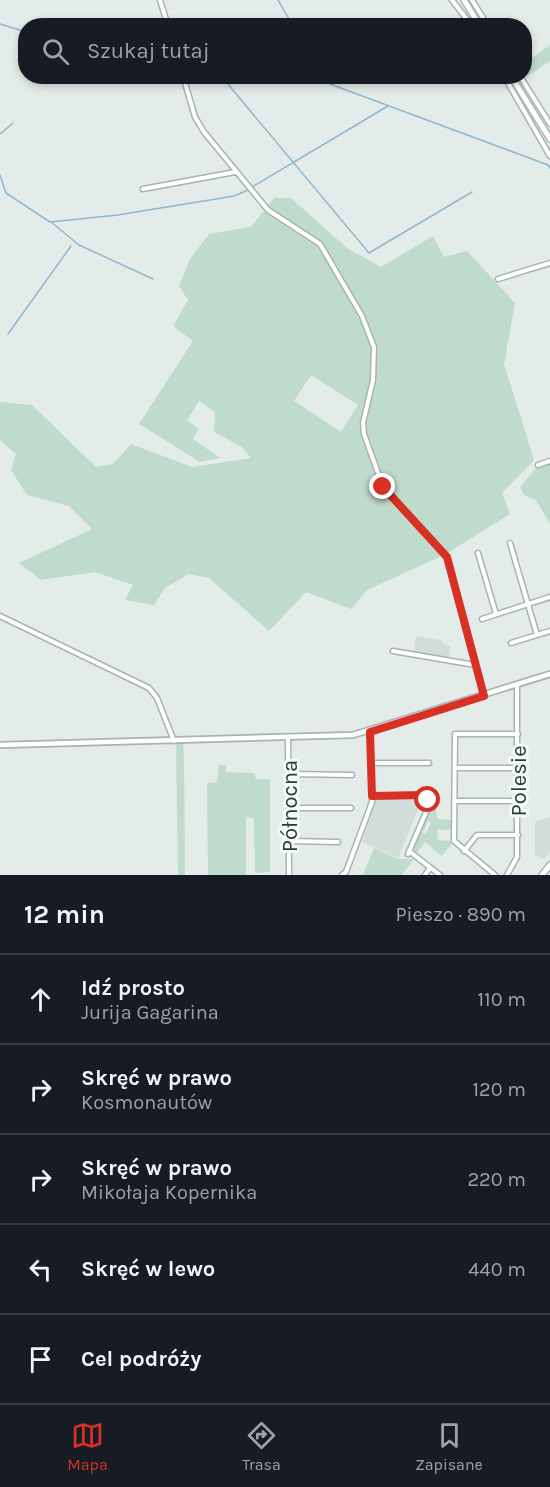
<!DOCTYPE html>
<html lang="pl">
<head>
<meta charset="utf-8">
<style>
	body { margin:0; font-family:Karla,sans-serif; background:#242831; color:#f1f3f6 }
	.stop { position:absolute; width:18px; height:18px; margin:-14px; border:4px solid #d93025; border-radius:50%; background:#fff }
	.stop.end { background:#d93025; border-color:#fff; box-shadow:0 2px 6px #0008 }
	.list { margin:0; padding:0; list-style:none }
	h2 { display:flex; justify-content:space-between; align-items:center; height:78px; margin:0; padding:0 24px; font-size:26px }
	h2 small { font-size:20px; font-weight:400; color:#9ea1a6 }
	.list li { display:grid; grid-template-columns:39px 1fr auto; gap:18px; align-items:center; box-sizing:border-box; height:90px; padding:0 24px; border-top:2px solid #363941 }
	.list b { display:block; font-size:22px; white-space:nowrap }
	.list p { margin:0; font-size:20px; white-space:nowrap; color:#9ea1a6 }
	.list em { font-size:20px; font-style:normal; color:#9ea1a6 }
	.icon { flex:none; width:33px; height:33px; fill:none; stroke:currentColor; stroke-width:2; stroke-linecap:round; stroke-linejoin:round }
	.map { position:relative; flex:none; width:550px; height:875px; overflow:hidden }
	.search { position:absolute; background:#171b24; box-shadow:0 3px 9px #0003; left:18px; right:18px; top:18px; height:66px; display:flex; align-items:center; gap:15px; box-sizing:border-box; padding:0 21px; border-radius:24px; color:#9ea1a6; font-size:22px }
	.sheet { height:528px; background:#171b24 }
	nav { display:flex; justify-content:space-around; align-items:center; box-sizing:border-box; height:84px; border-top:2px solid #363941; background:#171b24; font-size:16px; color:#9ea1a6 }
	nav a { display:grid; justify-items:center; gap:3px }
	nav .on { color:#d93025 }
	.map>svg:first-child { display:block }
	.built { fill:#d2dcd9 }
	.green { fill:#bfdbcc; fill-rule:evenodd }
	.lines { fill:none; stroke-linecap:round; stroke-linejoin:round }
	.stream { stroke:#90b7cd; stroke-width:1.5 }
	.minor-casing { stroke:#a7b4b2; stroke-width:7 }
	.tertiary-casing { stroke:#a7b4b2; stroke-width:8 }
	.secondary-casing { stroke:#a3b7b4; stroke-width:8 }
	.minor { stroke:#fff; stroke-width:4 }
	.tertiary { stroke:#fff; stroke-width:4.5 }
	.secondary { stroke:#fff; stroke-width:5 }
	.route { stroke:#d93025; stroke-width:8 }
	.labels { text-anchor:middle; stroke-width:6; stroke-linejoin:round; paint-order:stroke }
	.street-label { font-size:22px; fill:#253c3b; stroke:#f4f9f7 }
</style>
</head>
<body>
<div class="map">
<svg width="550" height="875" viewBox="0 0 550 875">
	<rect width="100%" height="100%" fill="#e4ecea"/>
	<path class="built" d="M 416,636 L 441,640 L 443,644 L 451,646 L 449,659 L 414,654 Z
		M 423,797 L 398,858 L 362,842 L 376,799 Z
		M 550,817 L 550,851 L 544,859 L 535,855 L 535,822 Z"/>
	<path class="green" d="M 550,45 L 550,61 L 526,77 L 525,63 Z
		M 274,198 L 291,198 L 347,248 L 381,267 L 433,236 L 444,257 L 467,251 L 515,303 L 504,364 L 534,460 L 502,493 L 510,514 L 446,554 L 367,590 L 351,609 L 306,592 L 269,631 L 209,578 L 189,574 L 165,588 L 154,605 L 125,600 L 133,585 L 95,572 L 41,580 L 19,563 L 92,529 L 69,506 L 27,495 L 11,470 L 16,454 L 0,440 L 0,402 L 32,405 L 96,467 L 113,464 L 131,444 L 192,467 L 251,458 L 242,447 L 214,432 L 215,412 L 199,401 L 187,420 L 199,429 L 193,439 L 220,458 L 200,462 L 139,424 L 193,341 L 173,326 L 188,300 L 179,286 L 190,259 L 209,234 L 251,227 ZM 311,375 L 358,405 L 341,432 L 294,401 Z
		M 550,463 L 550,524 L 536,500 L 524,495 L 520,487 L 537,467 Z
		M 176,743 L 183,743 L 184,756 L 185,875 L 178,875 Z
		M 219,765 L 226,765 L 226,772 L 254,773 L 256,779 L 270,779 L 270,872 L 255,873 L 254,818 L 246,817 L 246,875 L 208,875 L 207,783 L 217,782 Z
		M 429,792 L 438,792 L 437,799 L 435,800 L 437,819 L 451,820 L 451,830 L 437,830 L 438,840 L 451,841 L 451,845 L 442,856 L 425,842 L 417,853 L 412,850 L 420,831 L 426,834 L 431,822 L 428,821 L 424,831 L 420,830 L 429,810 Z
		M 374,848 L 398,859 L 414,859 L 402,875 L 363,875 Z"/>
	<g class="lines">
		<path class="stream" d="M 278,0 L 293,26
			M 0,24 L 26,32
			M 325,76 L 330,84 L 548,165 L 550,168
			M 222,77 L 369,253 L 472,192
			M 0,134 L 13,123
			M 0,175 L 6,193 L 50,222 L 118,215 L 234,196 L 248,190
			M 252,187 L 388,106
			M 51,222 L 79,245 L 153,279
			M 8,334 L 71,246"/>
		<defs>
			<path id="minor" d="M 160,0 L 168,26
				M 452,0 L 472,26
				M 472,0 L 488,26
				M 183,76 L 195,117 L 204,132 L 268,210 L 320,244 L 362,316 L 374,347 L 373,380 L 363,423 L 364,434 L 383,487 L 447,557 L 484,695
				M 504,76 L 550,156
				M 520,76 L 550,124
				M 143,189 L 235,172
				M 498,279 L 550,263
				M 538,465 L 550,461
				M 510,543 L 537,635
				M 478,553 L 496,614
				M 0,616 L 149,688 L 157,698 L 174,741
				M 482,619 L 550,597
				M 511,643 L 550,631
				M 393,651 L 475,665
				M 288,737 L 289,875
				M 372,763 L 429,763
				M 455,768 L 518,768
				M 289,774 L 352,775
				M 372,796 L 421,795 L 427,798 L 427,810 L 408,854
				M 454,801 L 517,801
				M 289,808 L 351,808
				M 289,841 L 338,842
				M 409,851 L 440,875
				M 464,851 L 477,835 L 518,835
				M 342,875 L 346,872 L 372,802 L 370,732
				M 425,875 L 430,868
				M 495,875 L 454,841 L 455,734 L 518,734
				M 507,875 L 517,857 L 517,685"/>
			<path id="tertiary" d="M 0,745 L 353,735 L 550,674"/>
			<path id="secondary" d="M 464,0 L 480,26
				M 511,76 L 550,139
				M 542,875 L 550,865"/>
		</defs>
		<use href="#minor" class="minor-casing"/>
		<use href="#tertiary" class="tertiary-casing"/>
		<use href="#secondary" class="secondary-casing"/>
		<use href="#minor" class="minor"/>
		<use href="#tertiary" class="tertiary"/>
		<use href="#secondary" class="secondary"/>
	</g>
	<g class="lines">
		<path class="route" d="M 383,487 L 447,557 L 484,696 L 370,732 L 372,796 L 424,795 L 428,800"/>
	</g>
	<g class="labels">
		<g class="street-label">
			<text transform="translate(518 781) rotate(-90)" y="8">Polesie</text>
			<text transform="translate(289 806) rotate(-90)" y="8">Północna</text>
		</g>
	</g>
</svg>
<div class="stop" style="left:428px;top:800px"></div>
<div class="stop end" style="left:383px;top:487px"></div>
<div class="search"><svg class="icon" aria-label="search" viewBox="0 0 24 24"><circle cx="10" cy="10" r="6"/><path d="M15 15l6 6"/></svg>Szukaj tutaj</div>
</div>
<section class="sheet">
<h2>12 min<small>Pieszo · 890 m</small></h2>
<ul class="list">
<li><svg class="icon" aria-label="ahead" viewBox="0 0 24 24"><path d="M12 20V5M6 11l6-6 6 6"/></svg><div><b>Idź prosto</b><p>Jurija Gagarina</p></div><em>110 m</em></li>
<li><svg class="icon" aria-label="right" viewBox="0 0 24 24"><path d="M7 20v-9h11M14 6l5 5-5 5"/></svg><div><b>Skręć w prawo</b><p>Kosmonautów</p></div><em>120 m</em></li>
<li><svg class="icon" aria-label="right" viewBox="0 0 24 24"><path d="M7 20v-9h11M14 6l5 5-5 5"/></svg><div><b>Skręć w prawo</b><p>Mikołaja Kopernika</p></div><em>220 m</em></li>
<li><svg class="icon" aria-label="left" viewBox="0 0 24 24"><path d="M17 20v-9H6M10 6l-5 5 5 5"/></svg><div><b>Skręć w lewo</b></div><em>440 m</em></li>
<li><svg class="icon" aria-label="arrive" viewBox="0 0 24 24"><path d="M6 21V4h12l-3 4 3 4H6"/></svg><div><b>Cel podróży</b></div></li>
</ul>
</section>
<nav>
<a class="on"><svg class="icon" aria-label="map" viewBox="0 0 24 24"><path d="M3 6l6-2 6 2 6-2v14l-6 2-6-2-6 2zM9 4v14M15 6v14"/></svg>Mapa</a>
<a><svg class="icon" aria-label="directions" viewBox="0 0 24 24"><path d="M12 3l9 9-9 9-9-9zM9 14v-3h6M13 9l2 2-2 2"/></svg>Trasa</a>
<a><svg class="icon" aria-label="saved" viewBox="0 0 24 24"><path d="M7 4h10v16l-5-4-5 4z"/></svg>Zapisane</a>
</nav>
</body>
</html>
